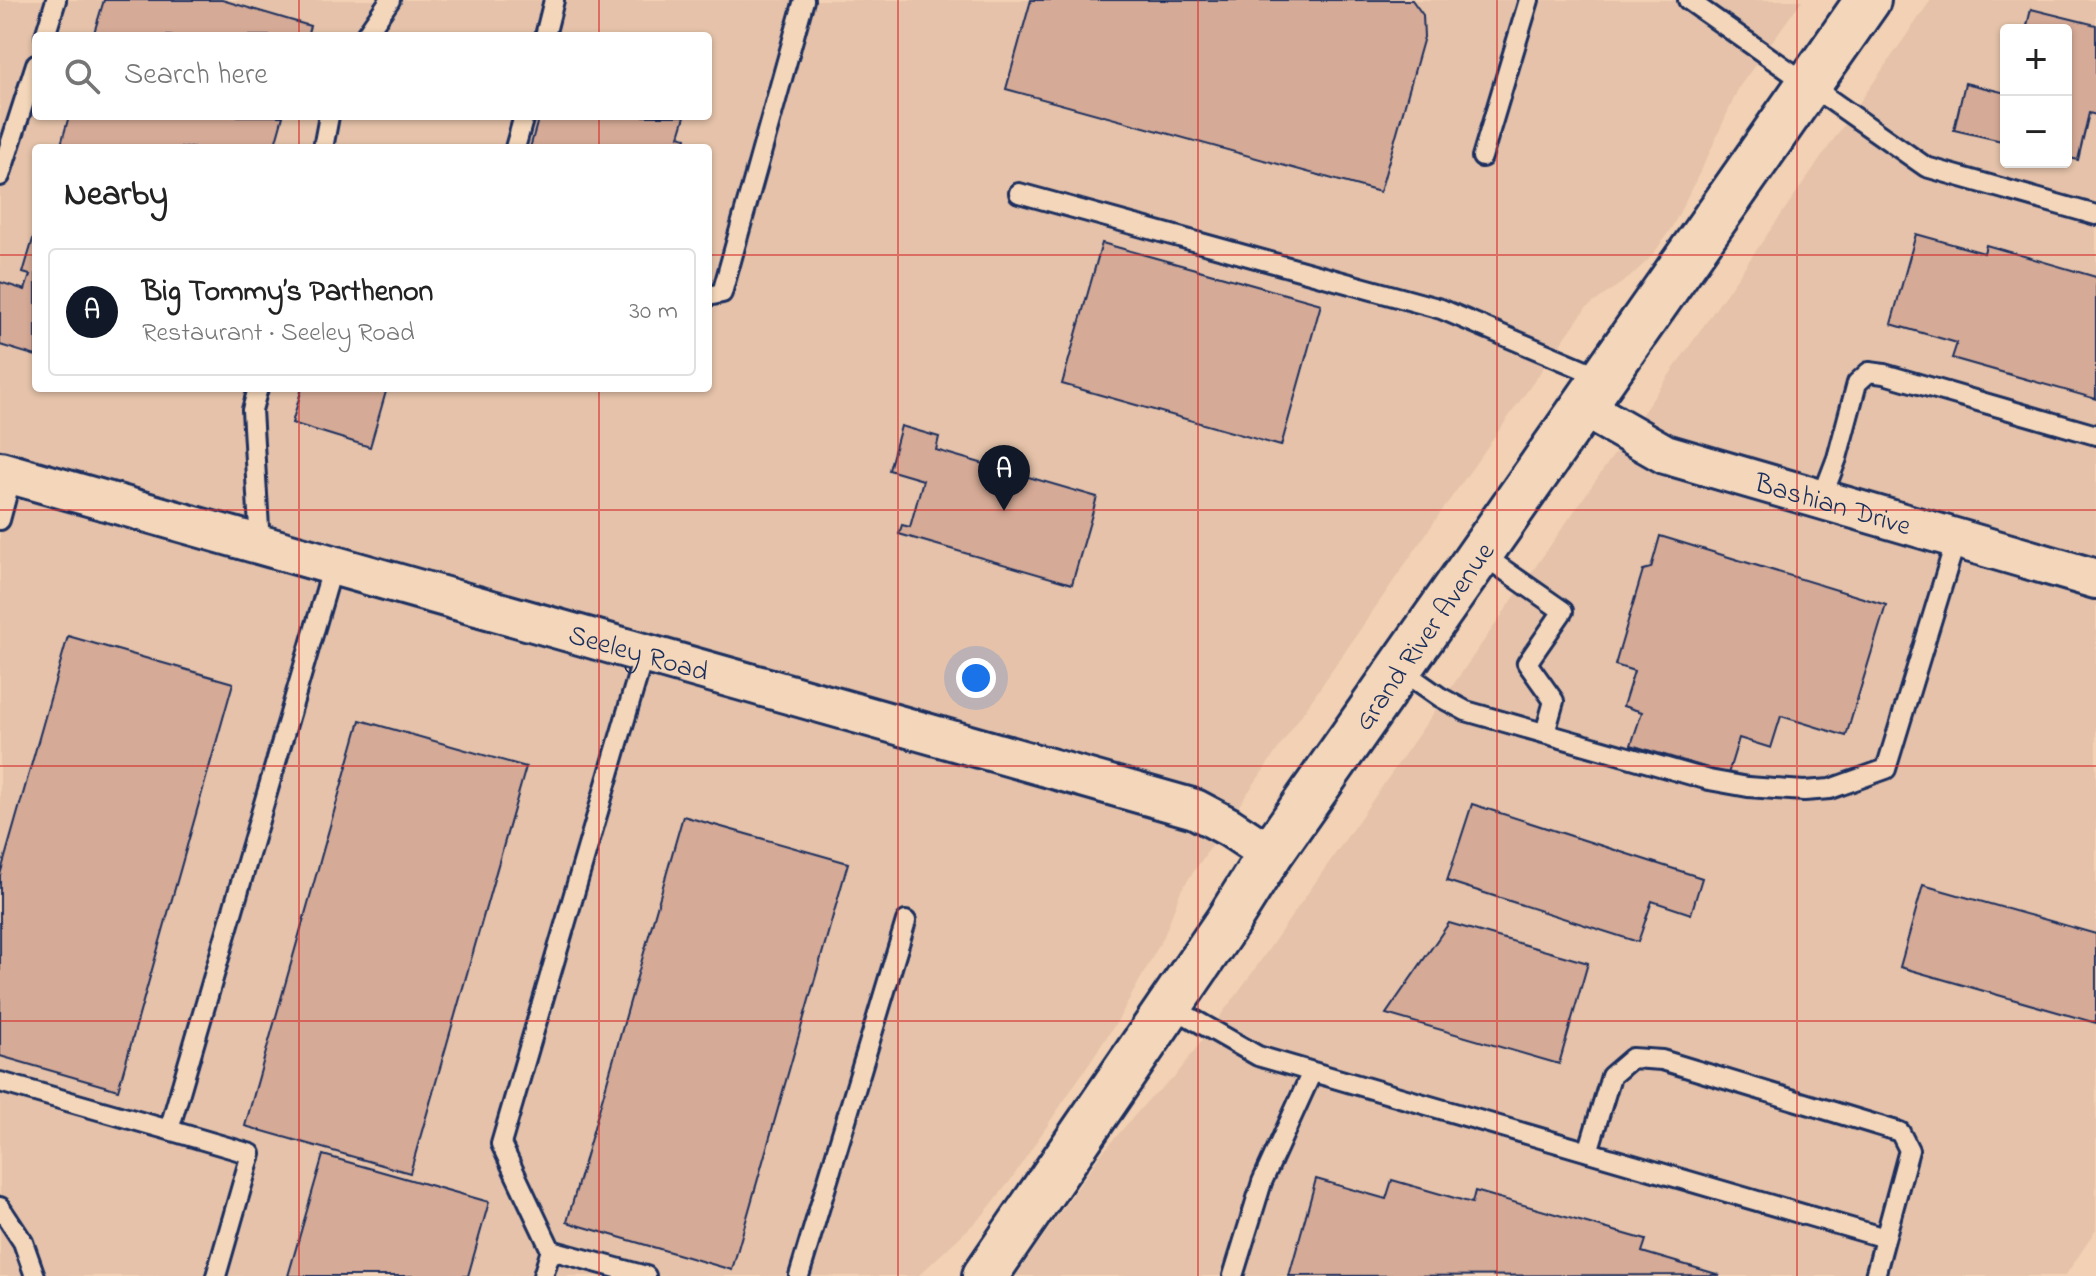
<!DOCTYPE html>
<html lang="en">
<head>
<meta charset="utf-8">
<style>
	body { margin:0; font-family:"Indie Flower",sans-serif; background:#f2f2f2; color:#222 }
	.controls { position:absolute; right:24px; top:24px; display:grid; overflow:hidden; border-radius:8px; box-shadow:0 2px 6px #0004 }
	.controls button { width:72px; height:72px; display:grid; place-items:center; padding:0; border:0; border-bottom:2px solid #e0e0e0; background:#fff; color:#222; font:40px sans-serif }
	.you { position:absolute; left:976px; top:678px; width:28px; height:28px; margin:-20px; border:6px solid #fff; border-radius:50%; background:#1a73e8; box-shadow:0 0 0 12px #1a73e833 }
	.badge { display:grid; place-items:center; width:52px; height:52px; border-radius:50%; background:#111827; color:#fff; font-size:26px; font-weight:700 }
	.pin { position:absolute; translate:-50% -66px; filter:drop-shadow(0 2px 4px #0008) }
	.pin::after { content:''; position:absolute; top:42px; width:28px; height:24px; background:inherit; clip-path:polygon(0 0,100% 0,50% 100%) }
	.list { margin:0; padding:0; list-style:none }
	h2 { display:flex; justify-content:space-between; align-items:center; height:104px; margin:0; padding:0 32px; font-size:34px }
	h2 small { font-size:26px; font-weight:400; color:#767676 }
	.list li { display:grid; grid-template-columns:52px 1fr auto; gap:24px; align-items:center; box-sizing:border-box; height:128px; margin:0 16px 16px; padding:0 16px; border:2px solid #e0e0e0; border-radius:8px }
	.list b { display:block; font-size:30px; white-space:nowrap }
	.list p { margin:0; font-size:26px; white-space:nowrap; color:#767676 }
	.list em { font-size:26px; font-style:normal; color:#767676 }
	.icon { flex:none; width:44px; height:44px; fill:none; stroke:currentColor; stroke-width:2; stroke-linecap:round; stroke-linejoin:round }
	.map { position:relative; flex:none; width:2096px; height:1276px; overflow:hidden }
	.search { position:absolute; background:#fff; box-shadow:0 2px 6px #0004; left:32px; top:32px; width:680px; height:88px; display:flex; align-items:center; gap:20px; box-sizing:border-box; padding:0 28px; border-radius:8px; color:#767676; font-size:30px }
	.panel { position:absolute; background:#fff; box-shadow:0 2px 6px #0004; left:32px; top:144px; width:680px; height:248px; border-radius:8px }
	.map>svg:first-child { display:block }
	.built { fill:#e5c2a9; fill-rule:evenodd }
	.building { fill:#d5aa96; stroke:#1b2f5e; stroke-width:2 }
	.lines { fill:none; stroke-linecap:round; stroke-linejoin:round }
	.service-casing { stroke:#1b2f5e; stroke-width:24 }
	.minor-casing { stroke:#1b2f5e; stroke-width:44 }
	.secondary-casing { stroke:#1b2f5e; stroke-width:50 }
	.service { stroke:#f4d7ba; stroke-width:18 }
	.minor { stroke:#f4d7ba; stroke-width:38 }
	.secondary { stroke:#f4d7ba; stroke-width:44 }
	.grid { fill:none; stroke:#d62828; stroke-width:2; stroke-opacity:0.55 }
	.labels { text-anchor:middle; stroke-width:6; stroke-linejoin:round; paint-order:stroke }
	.street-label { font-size:28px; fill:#1b2f5e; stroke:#f4d7ba }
</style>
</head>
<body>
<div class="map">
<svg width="2096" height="1276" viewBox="0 0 2096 1276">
	<rect width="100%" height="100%" fill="#f2d1b4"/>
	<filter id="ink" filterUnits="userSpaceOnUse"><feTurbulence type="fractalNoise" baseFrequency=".0125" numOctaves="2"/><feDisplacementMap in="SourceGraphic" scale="16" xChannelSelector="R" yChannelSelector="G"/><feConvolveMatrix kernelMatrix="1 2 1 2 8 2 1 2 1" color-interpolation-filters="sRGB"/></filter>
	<g filter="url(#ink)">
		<path class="built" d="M 0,0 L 1802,0 L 1739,87 L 1708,156 L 1672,227 L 1652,256 L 1630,277 L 1586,308 L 1441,512 L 1181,890 L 1164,936 L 1118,1020 L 1010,1181 L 983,1215 L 918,1276 L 0,1276 ZM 36,36 L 708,36 L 708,116 L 36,116 ZM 36,148 L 708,148 L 708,388 L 36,388 Z
			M 1931,0 L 2096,0 L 2096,1230 L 2065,1276 L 1016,1276 L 1101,1154 L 1150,1098 L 1174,1078 L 1250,976 ZM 2006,30 L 2066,30 L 2066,162 L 2006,162 Z"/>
		<path class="building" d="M 104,0 L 222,0 L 310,26 L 307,36 L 93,36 Z
			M 1031,0 L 1412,0 L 1423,15 L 1424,37 L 1380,192 L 1006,89 Z
			M 2031,9 L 2096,25 L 2096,115 L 2089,113 L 2078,160 L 2066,157 L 2066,30 L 2026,30 Z
			M 1965,83 L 2006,93 L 2006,142 L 1954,130 Z
			M 69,116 L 283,116 L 274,148 L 60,148 Z
			M 539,116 L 685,116 L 679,136 L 686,138 L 684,148 L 530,148 Z
			M 36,229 L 36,356 L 0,345 L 0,282 L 25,290 L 30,275 L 23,273 Z
			M 1916,234 L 1984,253 L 1986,245 L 2096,277 L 2096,399 L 1952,358 L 1957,343 L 1891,324 Z
			M 1102,243 L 1321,304 L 1281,446 L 1062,384 Z
			M 302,388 L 387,388 L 370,447 L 292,423 Z
			M 901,426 L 939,437 L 936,450 L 1097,497 L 1072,584 L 899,534 L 902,525 L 910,527 L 923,480 L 889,470 Z
			M 1660,536 L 1886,605 L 1846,736 L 1781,716 L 1771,748 L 1739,738 L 1728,774 L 1631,745 L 1642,712 L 1623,706 L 1634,671 L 1615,665 L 1643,570 L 1651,568 Z
			M 68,636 L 233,683 L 118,1090 L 0,1056 L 0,875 Z
			M 360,720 L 526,767 L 410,1173 L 245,1126 Z
			M 1472,804 L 1702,878 L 1691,914 L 1652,901 L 1638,942 L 1447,881 Z
			M 683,816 L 848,863 L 732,1270 L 567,1222 Z
			M 1923,885 L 2096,934 L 2096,1023 L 1900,967 Z
			M 1449,923 L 1588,963 L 1559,1064 L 1386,1014 Z
			M 323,1155 L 489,1202 L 468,1276 L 288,1276 Z
			M 1316,1179 L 1386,1199 L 1392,1180 L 1472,1203 L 1475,1191 L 1646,1240 L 1642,1252 L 1720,1275 L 1289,1276 Z"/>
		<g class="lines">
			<defs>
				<path id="service" d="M 1688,0 L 1926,167 L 2096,215
					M 45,36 L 56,0
					M 365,36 L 390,0
					M 545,36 L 554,0
					M 323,148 L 329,116
					M 515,148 L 524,116
					M 1482,157 L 1529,0
					M 0,176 L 36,64
					M 1019,193 L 1441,309 L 1602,377
					M 708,296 L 722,293 L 804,0
					M 258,388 L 252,410 L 260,545
					M 1821,500 L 1837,458 L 1857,383 L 1869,372 L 1884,374 L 2096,435
					M 0,520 L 12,475
					M 1480,553 L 1563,611 L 1527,663 L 1554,701 L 1545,733
					M 1400,669 L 1440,697 L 1466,711 L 1709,780 L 1748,787 L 1804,791 L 1830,789 L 1886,769 L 1956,540
					M 1170,1006 L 1258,1056 L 1885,1238
					M 0,1082 L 169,1130 L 333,566
					M 169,1130 L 251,1154 L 216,1276
					M 1588,1152 L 1611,1076 L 1632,1058 L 1662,1060 L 1900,1132 L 1909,1150 L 1875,1276
					M 0,1207 L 23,1242 L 35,1276
					M 551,1250 L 646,1276
					M 543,1276 L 551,1250 L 501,1144 L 644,654
					M 799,1276 L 906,921
					M 1233,1276 L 1262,1182 L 1312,1072"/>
				<g id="minor">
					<path id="s1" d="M 1581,406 L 1665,454 L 2096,579"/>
					<path id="s2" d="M 0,471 L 1195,809 L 1229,827 L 1270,854"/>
				</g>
				<g id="secondary">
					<path id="s3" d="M 985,1276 L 1228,921 L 1270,854 L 1868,0"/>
				</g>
			</defs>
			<use href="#service" class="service-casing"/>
			<use href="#minor" class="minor-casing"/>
			<use href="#secondary" class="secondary-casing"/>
			<use href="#service" class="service"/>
			<use href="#minor" class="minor"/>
			<use href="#secondary" class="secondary"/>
		</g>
	</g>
	<path class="grid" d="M 299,0 L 299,36M 599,0 L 599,36M 898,0 L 898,1276M 1198,0 L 1198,1276M 1497,0 L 1497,1276M 1797,0 L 1797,1276M 299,116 L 299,148M 599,116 L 599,148M 0,255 L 36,255M 708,255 L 2096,255M 299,388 L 299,1276M 599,388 L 599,1276M 0,510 L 2096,510M 0,766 L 2096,766M 0,1021 L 2096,1021"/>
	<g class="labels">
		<g class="street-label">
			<text dy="10" stroke="none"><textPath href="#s1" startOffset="272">Bashian Drive</textPath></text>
			<text dy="10" stroke="none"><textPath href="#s3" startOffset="776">Grand River Avenue</textPath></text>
			<text dy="10" stroke="none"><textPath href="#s2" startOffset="664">Seeley Road</textPath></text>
		</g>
	</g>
</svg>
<div class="controls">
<button>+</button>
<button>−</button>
</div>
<div class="you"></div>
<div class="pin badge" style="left:1004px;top:511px">A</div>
<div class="search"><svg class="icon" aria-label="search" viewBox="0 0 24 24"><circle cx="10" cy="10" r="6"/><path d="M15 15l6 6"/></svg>Search here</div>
<section class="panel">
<h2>Nearby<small></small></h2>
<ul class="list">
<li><span class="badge">A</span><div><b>Big Tommy’s Parthenon</b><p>Restaurant · Seeley Road</p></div><em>30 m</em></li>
</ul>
</section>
</div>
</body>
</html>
